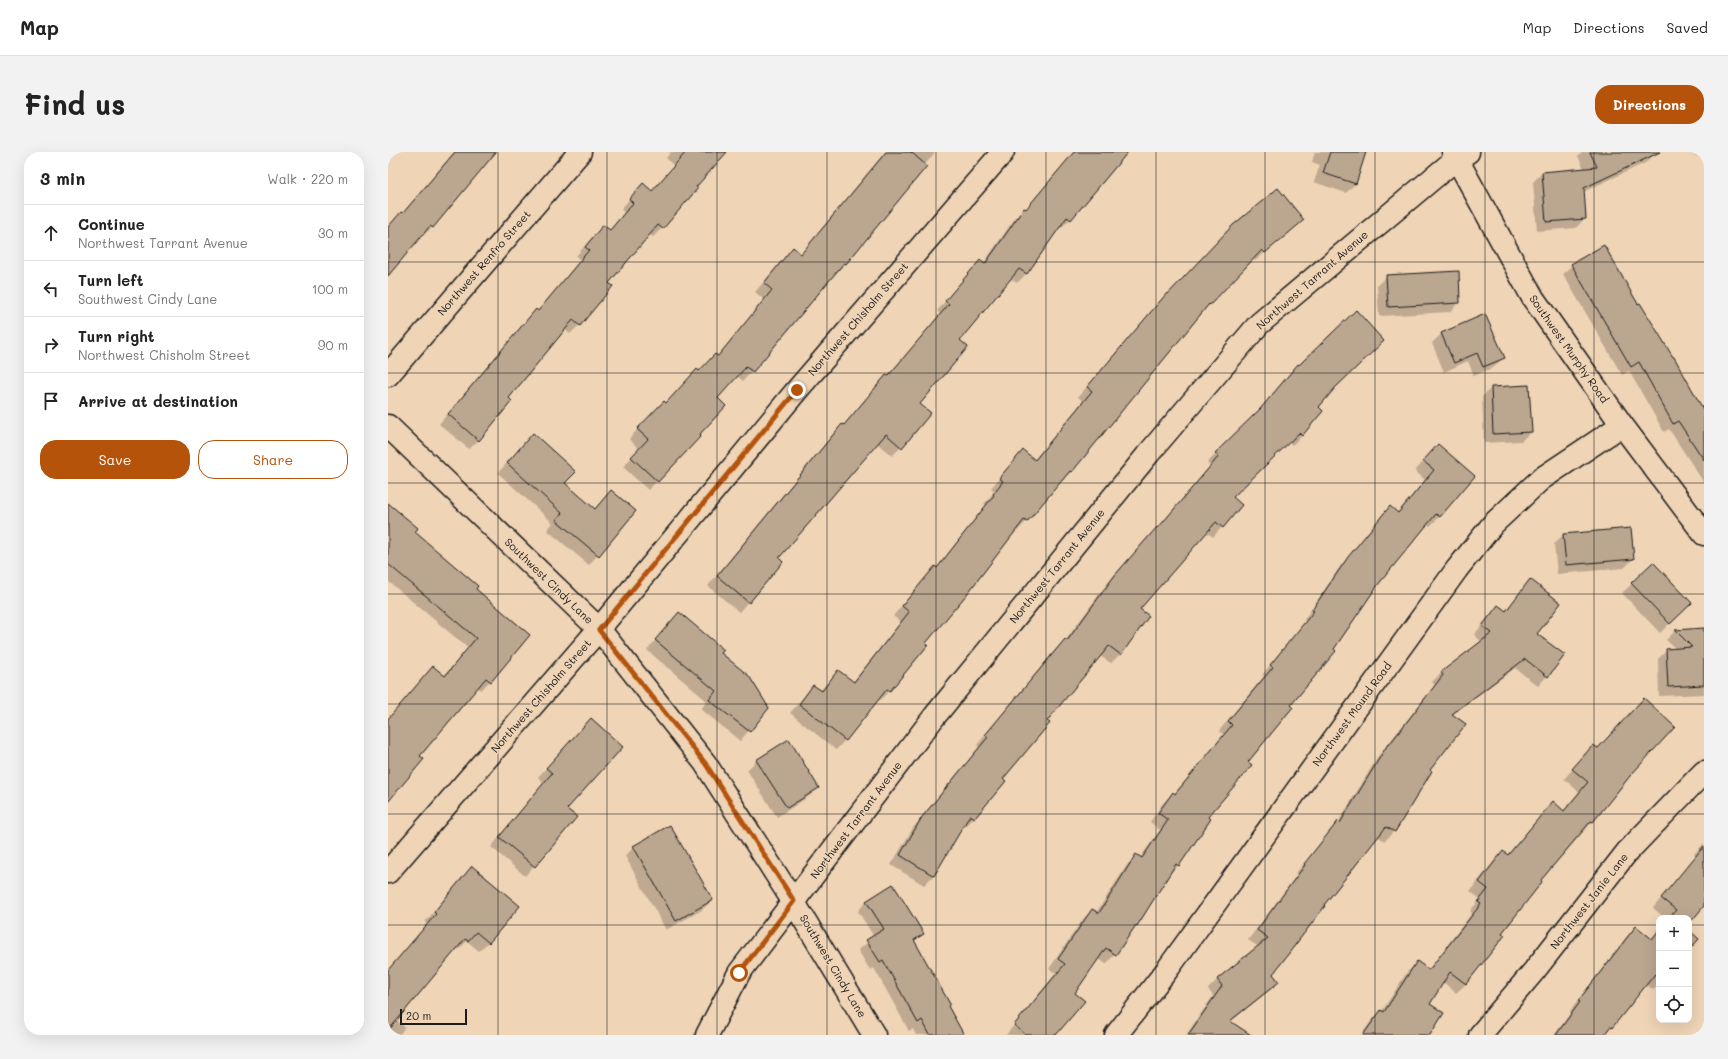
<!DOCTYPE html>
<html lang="en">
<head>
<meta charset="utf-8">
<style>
	body { margin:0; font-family:Mali,sans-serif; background:#f2f2f2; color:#222 }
	.controls { position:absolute; right:12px; bottom:12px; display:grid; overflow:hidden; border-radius:8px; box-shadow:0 4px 16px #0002 }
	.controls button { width:36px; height:36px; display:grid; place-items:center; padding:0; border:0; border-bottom:1px solid #e0e0e0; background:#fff; color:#222; font:20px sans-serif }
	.scale { position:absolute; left:12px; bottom:10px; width:67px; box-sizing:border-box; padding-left:4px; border:2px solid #1c1c1c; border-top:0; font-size:11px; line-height:14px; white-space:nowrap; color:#1c1c1c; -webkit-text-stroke:3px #efd4b6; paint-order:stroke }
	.stop { position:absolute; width:12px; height:12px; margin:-9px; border:3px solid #b45309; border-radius:50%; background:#fff }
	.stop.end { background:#b45309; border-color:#fff; box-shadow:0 1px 4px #0008 }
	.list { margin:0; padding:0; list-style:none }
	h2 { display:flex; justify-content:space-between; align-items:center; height:52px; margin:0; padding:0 16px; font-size:17px }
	h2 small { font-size:13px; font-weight:400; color:#767676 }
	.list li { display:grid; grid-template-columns:26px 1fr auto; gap:12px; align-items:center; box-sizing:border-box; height:56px; padding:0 16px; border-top:1px solid #e0e0e0 }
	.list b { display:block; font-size:15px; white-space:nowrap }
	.list p { margin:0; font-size:13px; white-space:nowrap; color:#767676 }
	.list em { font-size:13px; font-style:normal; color:#767676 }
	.actions { display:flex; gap:8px; padding:12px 16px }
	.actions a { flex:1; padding:9px 0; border:1px solid #b45309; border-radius:16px; text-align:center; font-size:14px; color:#b45309 }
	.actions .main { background:#b45309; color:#fff }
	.icon { flex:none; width:22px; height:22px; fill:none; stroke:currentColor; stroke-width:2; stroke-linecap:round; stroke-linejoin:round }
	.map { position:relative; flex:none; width:1316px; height:883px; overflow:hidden; border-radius:16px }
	header { display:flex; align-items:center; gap:24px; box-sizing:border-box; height:56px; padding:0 20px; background:#fff; border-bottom:1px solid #e0e0e0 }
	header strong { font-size:19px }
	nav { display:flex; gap:22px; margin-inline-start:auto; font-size:14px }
	.intro { display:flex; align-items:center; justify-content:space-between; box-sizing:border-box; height:96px; padding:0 24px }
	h1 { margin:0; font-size:28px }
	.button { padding:10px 18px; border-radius:16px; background:#b45309; color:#fff; font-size:14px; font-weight:700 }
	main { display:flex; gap:24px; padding:0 24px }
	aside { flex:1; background:#fff; border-radius:16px; box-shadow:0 4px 16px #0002 }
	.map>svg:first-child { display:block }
	.shadow { fill:#0003 }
	.building { fill:#bba690; stroke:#1c1c1c }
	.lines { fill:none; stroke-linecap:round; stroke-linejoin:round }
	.minor-casing { stroke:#1c1c1c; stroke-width:25 }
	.major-casing { stroke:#1c1c1c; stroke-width:25 }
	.minor { stroke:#efd4b6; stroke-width:22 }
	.major { stroke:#efd4b6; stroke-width:22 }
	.route { stroke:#b45309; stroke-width:5 }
	.grid { fill:none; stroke:#1c1c1c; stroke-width:1; stroke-opacity:0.55 }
	.labels { text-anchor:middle; stroke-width:3; stroke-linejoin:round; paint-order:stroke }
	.street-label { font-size:11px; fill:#1c1c1c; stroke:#efd4b6 }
</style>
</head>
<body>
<header>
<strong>Map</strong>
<nav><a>Map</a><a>Directions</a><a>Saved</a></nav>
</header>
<div class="intro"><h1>Find us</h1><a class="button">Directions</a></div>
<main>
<aside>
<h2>3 min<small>Walk · 220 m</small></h2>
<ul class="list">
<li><svg class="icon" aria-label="ahead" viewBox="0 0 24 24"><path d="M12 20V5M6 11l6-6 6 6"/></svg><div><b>Continue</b><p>Northwest Tarrant Avenue</p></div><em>30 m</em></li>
<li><svg class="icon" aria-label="left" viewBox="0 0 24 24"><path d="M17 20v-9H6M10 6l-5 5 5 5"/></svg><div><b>Turn left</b><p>Southwest Cindy Lane</p></div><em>100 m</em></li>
<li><svg class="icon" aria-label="right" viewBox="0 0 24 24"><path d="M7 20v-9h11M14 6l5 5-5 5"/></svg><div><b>Turn right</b><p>Northwest Chisholm Street</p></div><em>90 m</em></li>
<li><svg class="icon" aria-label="arrive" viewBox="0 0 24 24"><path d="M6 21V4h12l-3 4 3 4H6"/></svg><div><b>Arrive at destination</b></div></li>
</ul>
<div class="actions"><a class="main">Save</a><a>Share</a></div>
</aside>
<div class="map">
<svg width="1316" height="883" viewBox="0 0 1316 883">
	<rect width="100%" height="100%" fill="#efd4b6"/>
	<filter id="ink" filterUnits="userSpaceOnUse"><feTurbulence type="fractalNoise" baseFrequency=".025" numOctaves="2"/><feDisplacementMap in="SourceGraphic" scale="8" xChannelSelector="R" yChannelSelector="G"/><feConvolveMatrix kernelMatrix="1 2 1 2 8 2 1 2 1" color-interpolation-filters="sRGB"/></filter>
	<g filter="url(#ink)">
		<path class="shadow" d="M 66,0 L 106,0 L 44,75 L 35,84 L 33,83 L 0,122 L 0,75 L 13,61 L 14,62 Z
			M 283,0 L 337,0 L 307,35 L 274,76 L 265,85 L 261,82 L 219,131 L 223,134 L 191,173 L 182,182 L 176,177 L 119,246 L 91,288 L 81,297 L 51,272 L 139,168 L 148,159 L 149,160 L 192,108 L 188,104 L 206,83 L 215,74 L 221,79 L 236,61 L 233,57 L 246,42 L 264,40 L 286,14 L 278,6 Z
			M 497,0 L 547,0 L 492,70 L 457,112 L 448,121 L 446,120 L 364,219 L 355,229 L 349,224 L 328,247 L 269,329 L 260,338 L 235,315 L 251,297 L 241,287 L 266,259 L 278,252 L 329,205 L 376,148 L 367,140 L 405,96 L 413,102 Z
			M 686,0 L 739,0 L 682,67 L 673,76 L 671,75 L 638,122 L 629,131 L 622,126 L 571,188 L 531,252 L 513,295 L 504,304 L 489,291 L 390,406 L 394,410 L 351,460 L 320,434 L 445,282 L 454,273 L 455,274 L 489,234 L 499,225 L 552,162 L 549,159 L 583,118 L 592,109 L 595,112 L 627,66 L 636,57 L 638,58 Z
			M 927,0 L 977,0 L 967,32 L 958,41 L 926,30 L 932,13 L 924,10 Z
			M 1195,0 L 1266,0 L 1267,2 L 1257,11 L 1195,40 L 1197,66 L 1188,76 L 1149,79 L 1145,30 L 1154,21 L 1196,17 L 1190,4 Z
			M 1298,0 L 1316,0 L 1316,7 Z
			M 915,68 L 867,109 L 865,107 L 812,162 L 683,320 L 674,329 L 673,328 L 638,370 L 629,379 L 628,378 L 536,491 L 539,493 L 501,539 L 492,548 L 490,547 L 457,588 L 448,598 L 402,561 L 425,534 L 432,539 L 450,519 L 465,530 L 513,470 L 505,464 L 538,425 L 547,416 L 548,417 L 598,353 L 596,352 L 607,339 L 603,336 L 635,299 L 646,308 L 695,249 L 690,245 L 779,143 Z
			M 1184,113 L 1250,153 L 1316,261 L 1316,331 L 1281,277 L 1276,280 L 1241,219 L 1234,223 L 1175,122 Z
			M 999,124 L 1071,150 L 1062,160 L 991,164 L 989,133 Z
			M 1097,163 L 1115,206 L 1106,215 L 1086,224 L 1080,209 L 1056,220 L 1044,191 L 1053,182 Z
			M 910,213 L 944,238 L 929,256 L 914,284 L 904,293 L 901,290 L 844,345 L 853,353 L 825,385 L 818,380 L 751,457 L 732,502 L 723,511 L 712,504 L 657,569 L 614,627 L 616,629 L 586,666 L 577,675 L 575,673 L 546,723 L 536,733 L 503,713 L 525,676 L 591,595 L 589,593 L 667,498 L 677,489 L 718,433 L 760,385 L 770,377 L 822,314 L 819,311 L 865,265 Z
			M 1103,236 L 1143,280 L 1133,289 L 1096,291 L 1094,245 Z
			M 136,292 L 176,332 L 206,357 L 223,339 L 247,359 L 201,413 L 159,378 L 165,371 L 110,321 Z
			M 1050,293 L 1086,324 L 1051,365 L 1042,374 L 1039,372 L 988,434 L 819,665 L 791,713 L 781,722 L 748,773 L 742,779 L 727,802 L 718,812 L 710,806 L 686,841 L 667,883 L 618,883 L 668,821 L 661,817 L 695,767 L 704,758 L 708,761 L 739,713 L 748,704 L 752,706 L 772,678 L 762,670 L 775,651 L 785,641 L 786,642 L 836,583 L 831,579 L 876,524 L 874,523 L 918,469 L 916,468 L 951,416 L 993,364 L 1002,355 L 1009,361 L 1037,328 L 1027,319 Z
			M 0,352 L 25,380 L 86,437 L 102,529 L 93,538 L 89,535 L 30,604 L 0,648 L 0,567 L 45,515 L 56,524 L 80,496 L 0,429 Z
			M 1175,383 L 1245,407 L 1236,416 L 1169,422 L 1166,392 Z
			M 1265,412 L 1302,451 L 1272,481 L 1234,441 Z
			M 1142,429 L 1148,482 L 1159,524 L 1150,534 L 1127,516 L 1064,563 L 1040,618 L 1006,679 L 997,689 L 989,684 L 934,753 L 884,822 L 890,830 L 881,839 L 842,870 L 853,883 L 798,883 L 825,844 L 820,837 L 829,828 L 871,795 L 860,788 L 909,723 L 907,722 L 949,672 L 991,603 L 1047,533 L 1044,530 L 1053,521 L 1094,490 L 1086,483 L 1101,464 L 1110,454 L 1117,459 Z
			M 291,462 L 332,502 L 380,556 L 352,589 L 313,557 L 319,549 L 259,498 Z
			M 1316,477 L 1316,542 L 1271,544 L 1270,507 L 1279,498 L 1288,497 L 1278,488 L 1287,479 Z
			M 194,577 L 178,657 L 188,665 L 137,724 L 103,695 L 156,631 L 150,625 Z
			M 1205,594 L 1241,623 L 1204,670 L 1152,729 L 1113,781 L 1115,783 L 1078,832 L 1068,841 L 1055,830 L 1040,852 L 1040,883 L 973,883 L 984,868 L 994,859 L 1019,820 L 1029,811 L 1040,818 L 1084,761 L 1082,759 L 1092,747 L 1082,739 L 1106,709 L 1115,700 L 1119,703 L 1165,650 L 1175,659 L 1191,640 L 1176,627 Z
			M 369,608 L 430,636 L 420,645 L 389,665 L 359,618 Z
			M 1316,691 L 1316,752 L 1301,770 L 1301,766 L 1277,766 L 1265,756 L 1308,704 L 1306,702 Z
			M 246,695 L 324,748 L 314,758 L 278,778 L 237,704 Z
			M 85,715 L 100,790 L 91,799 L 79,789 L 70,798 L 68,796 L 8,868 L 17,875 L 11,883 L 0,883 L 0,818 L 39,772 L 37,770 Z
			M 479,749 L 534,782 L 526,790 L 575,883 L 528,883 L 525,877 L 521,879 L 486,816 L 482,818 L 470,798 L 486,785 L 470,759 Z
			M 1248,775 L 1263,787 L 1271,778 L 1271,832 L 1265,838 L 1258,832 L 1216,883 L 1166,883 L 1183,860 L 1182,859 L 1239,784 Z"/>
		<path class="building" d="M 67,0 L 108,0 L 45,76 L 42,74 L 0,124 L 0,75 L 13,60 L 15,61 Z
			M 298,0 L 339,0 L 308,35 L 310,36 L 275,77 L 270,73 L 221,131 L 225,134 L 192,174 L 185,168 L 121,246 L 124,249 L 91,289 L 60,262 L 148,157 L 150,159 L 201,98 L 197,95 L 215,73 L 222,78 L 245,51 L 241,47 L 255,31 L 264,39 Z
			M 498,0 L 523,0 L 539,14 L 458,112 L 456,111 L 365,220 L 358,215 L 330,246 L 338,254 L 312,282 L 313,284 L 270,330 L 243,305 L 260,287 L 249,277 L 276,249 L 278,251 L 309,217 L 311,219 L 327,202 L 330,204 L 384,138 L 376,131 L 405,95 L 413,102 Z
			M 686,0 L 740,0 L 683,68 L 679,65 L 639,122 L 631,117 L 572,188 L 580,195 L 532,252 L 543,261 L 514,296 L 498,282 L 391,406 L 395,410 L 361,451 L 329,424 L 454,272 L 456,273 L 498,223 L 500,224 L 561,152 L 557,149 L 592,108 L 597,112 L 636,56 L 638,57 Z
			M 942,0 L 978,0 L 968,32 L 935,21 Z
			M 1202,0 L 1272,0 L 1196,36 L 1198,67 L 1158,70 L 1154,20 L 1209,15 Z
			M 890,36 L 916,68 L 877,101 L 874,98 L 822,153 L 821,152 L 684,320 L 682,319 L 639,370 L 636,368 L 579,442 L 538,491 L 540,493 L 502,539 L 499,537 L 458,589 L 411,552 L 425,533 L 434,539 L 450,518 L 466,530 L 521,460 L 514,454 L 547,414 L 549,416 L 606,343 L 605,342 L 615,329 L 611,326 L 635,298 L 647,308 L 704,239 L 699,235 L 779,141 L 780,142 L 845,73 Z
			M 1216,93 L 1250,152 L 1252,151 L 1285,205 L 1286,205 L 1316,259 L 1316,308 L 1290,269 L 1285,272 L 1251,210 L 1243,215 L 1183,112 Z
			M 1071,119 L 1072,151 L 1000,155 L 998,123 Z
			M 968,158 L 996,189 L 947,236 L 931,255 L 935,259 L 914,284 L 911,281 L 845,345 L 854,353 L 835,376 L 828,370 L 752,457 L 761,464 L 733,503 L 721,494 L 659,569 L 662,571 L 615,627 L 618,629 L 587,666 L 582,663 L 546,724 L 512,703 L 534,665 L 600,585 L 597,583 L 677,487 L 679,489 L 727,423 L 769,375 L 770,376 L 831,304 L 827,301 L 873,256 L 910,212 L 911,213 Z
			M 1097,162 L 1117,206 L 1095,215 L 1089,201 L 1066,211 L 1053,181 Z
			M 1141,233 L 1144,280 L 1105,282 L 1103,235 Z
			M 145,281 L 188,320 L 177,331 L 207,357 L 223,338 L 248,359 L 211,404 L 168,368 L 174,361 L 119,311 Z
			M 1050,292 L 1087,324 L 1052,365 L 1048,362 L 989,434 L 946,497 L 948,499 L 903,553 L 905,555 L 860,610 L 864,613 L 820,665 L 823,667 L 791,714 L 788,712 L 749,774 L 748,773 L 728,803 L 718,796 L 687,841 L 697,849 L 668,883 L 638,883 L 626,873 L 677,812 L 670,807 L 704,757 L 711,761 L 748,702 L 754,706 L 780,668 L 770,661 L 785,640 L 787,642 L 844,573 L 840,569 L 885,515 L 882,513 L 926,459 L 924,458 L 960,405 L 1002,354 L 1010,361 L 1046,318 L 1035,309 Z
			M 0,351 L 30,376 L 27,380 L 90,434 L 88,437 L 142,483 L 103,530 L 98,526 L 32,604 L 36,607 L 0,650 L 0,567 L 45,514 L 57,524 L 88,486 L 0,412 Z
			M 1243,376 L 1246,407 L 1178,413 L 1175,382 Z
			M 1265,410 L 1304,451 L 1282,472 L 1243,431 Z
			M 1142,427 L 1173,451 L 1149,482 L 1177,503 L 1160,525 L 1137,507 L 1064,562 L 1078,572 L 1042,618 L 1044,619 L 1007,680 L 998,675 L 936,753 L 937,754 L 885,822 L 891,830 L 842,869 L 863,883 L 800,883 L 834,834 L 829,827 L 880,786 L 869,778 L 917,713 L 916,712 L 950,669 L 952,671 L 1000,592 L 1001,593 L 1055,523 L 1053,520 L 1104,481 L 1094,474 L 1110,453 L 1118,459 Z
			M 291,460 L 336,498 L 333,501 L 361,524 L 381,556 L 362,580 L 321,548 L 328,539 L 267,488 Z
			M 1316,476 L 1316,533 L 1280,535 L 1278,497 L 1304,495 L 1287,478 Z
			M 1256,546 L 1287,575 L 1242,624 L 1205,670 L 1203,669 L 1153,728 L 1154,730 L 1114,781 L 1117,783 L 1078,832 L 1062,820 L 1042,852 L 1056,861 L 1042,883 L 975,883 L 993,858 L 996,860 L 1029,809 L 1041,818 L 1093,752 L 1090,750 L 1100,737 L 1091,730 L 1115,699 L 1120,703 L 1165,649 L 1176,659 L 1200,630 L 1184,617 L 1205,593 L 1210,596 Z
			M 203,566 L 235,595 L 179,657 L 189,665 L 147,715 L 111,685 L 164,621 L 158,616 Z
			M 401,587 L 431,636 L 399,656 L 368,608 Z
			M 282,673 L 325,748 L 288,769 L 245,694 Z
			M 1316,694 L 1316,754 L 1301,772 L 1301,766 L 1281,766 L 1288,758 L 1273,746 Z
			M 84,714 L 132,754 L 101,791 L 88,780 L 80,789 L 77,787 L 0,879 L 0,818 L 48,762 L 46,760 Z
			M 505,732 L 536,782 L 526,788 L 562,852 L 560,854 L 576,883 L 542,883 L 534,868 L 530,871 L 495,808 L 492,810 L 478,788 L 496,777 L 478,749 Z
			M 1248,774 L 1264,787 L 1271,778 L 1271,826 L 1267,822 L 1224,876 L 1222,875 L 1216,883 L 1168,883 L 1192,850 L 1190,849 Z
			M 1301,778 L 1311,787 L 1301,798 Z"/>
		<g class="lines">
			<defs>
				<path id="minor" d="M 1065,0 L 1145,146 L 1234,273 L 1316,382
					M 0,274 L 211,477 L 317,611 L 405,749 L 486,883
					M 0,720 L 211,477 L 409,238 L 615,0
					M 319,883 L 351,821 L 546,565 L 761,301 L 871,172 L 1068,7 L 1080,0
					M 728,883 L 779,818 L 1069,417 L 1105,372 L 1153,327 L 1234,273
					M 1092,883 L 1146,819 L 1239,700 L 1316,620"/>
				<path id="major" d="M 0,223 L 192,0"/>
			</defs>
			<use href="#minor" class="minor-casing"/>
			<use href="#major" class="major-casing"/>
			<use href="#minor" class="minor"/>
			<use href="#major" class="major"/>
		</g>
	</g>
	<g class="lines" filter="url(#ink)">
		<path class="route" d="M 351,821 L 406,749 L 317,611 L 211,478 L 409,238"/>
	</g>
	<path class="grid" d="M 110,0 L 110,883M 219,0 L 219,883M 329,0 L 329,883M 439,0 L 439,883M 548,0 L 548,883M 658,0 L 658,883M 768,0 L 768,883M 877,0 L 877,883M 987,0 L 987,883M 1097,0 L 1097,883M 1206,0 L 1206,883M 0,110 L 1316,110M 0,221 L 1316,221M 0,331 L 1316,331M 0,442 L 1316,442M 0,552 L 1316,552M 0,662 L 1316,662M 0,773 L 1271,773M 1301,773 L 1316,773"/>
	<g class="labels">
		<g class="street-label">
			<text transform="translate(96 111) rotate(-49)" y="4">Northwest Renfro Street</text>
			<text transform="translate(924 128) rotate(-41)" y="4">Northwest Tarrant Avenue</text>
			<text transform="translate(470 167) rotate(-49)" y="4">Northwest Chisholm Street</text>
			<text transform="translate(1181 197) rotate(55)" y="4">Southwest Murphy Road</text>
			<text transform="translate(669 414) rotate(-51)" y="4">Northwest Tarrant Avenue</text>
			<text transform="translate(161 429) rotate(44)" y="4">Southwest Cindy Lane</text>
			<text transform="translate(153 544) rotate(-49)" y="4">Northwest Chisholm Street</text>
			<text transform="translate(964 562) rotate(-54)" y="4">Northwest Mound Road</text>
			<text transform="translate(468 668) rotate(-53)" y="4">Northwest Tarrant Avenue</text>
			<text transform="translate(1201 749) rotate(-52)" y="4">Northwest Janie Lane</text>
			<text transform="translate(445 814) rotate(59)" y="4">Southwest Cindy Lane</text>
		</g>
	</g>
</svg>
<div class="controls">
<button>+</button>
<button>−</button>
<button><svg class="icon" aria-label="locate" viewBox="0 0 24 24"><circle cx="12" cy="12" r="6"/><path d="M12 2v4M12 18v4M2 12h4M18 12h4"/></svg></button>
</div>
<div class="scale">20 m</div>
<div class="stop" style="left:351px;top:821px"></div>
<div class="stop end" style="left:409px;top:238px"></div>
</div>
</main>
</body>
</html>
